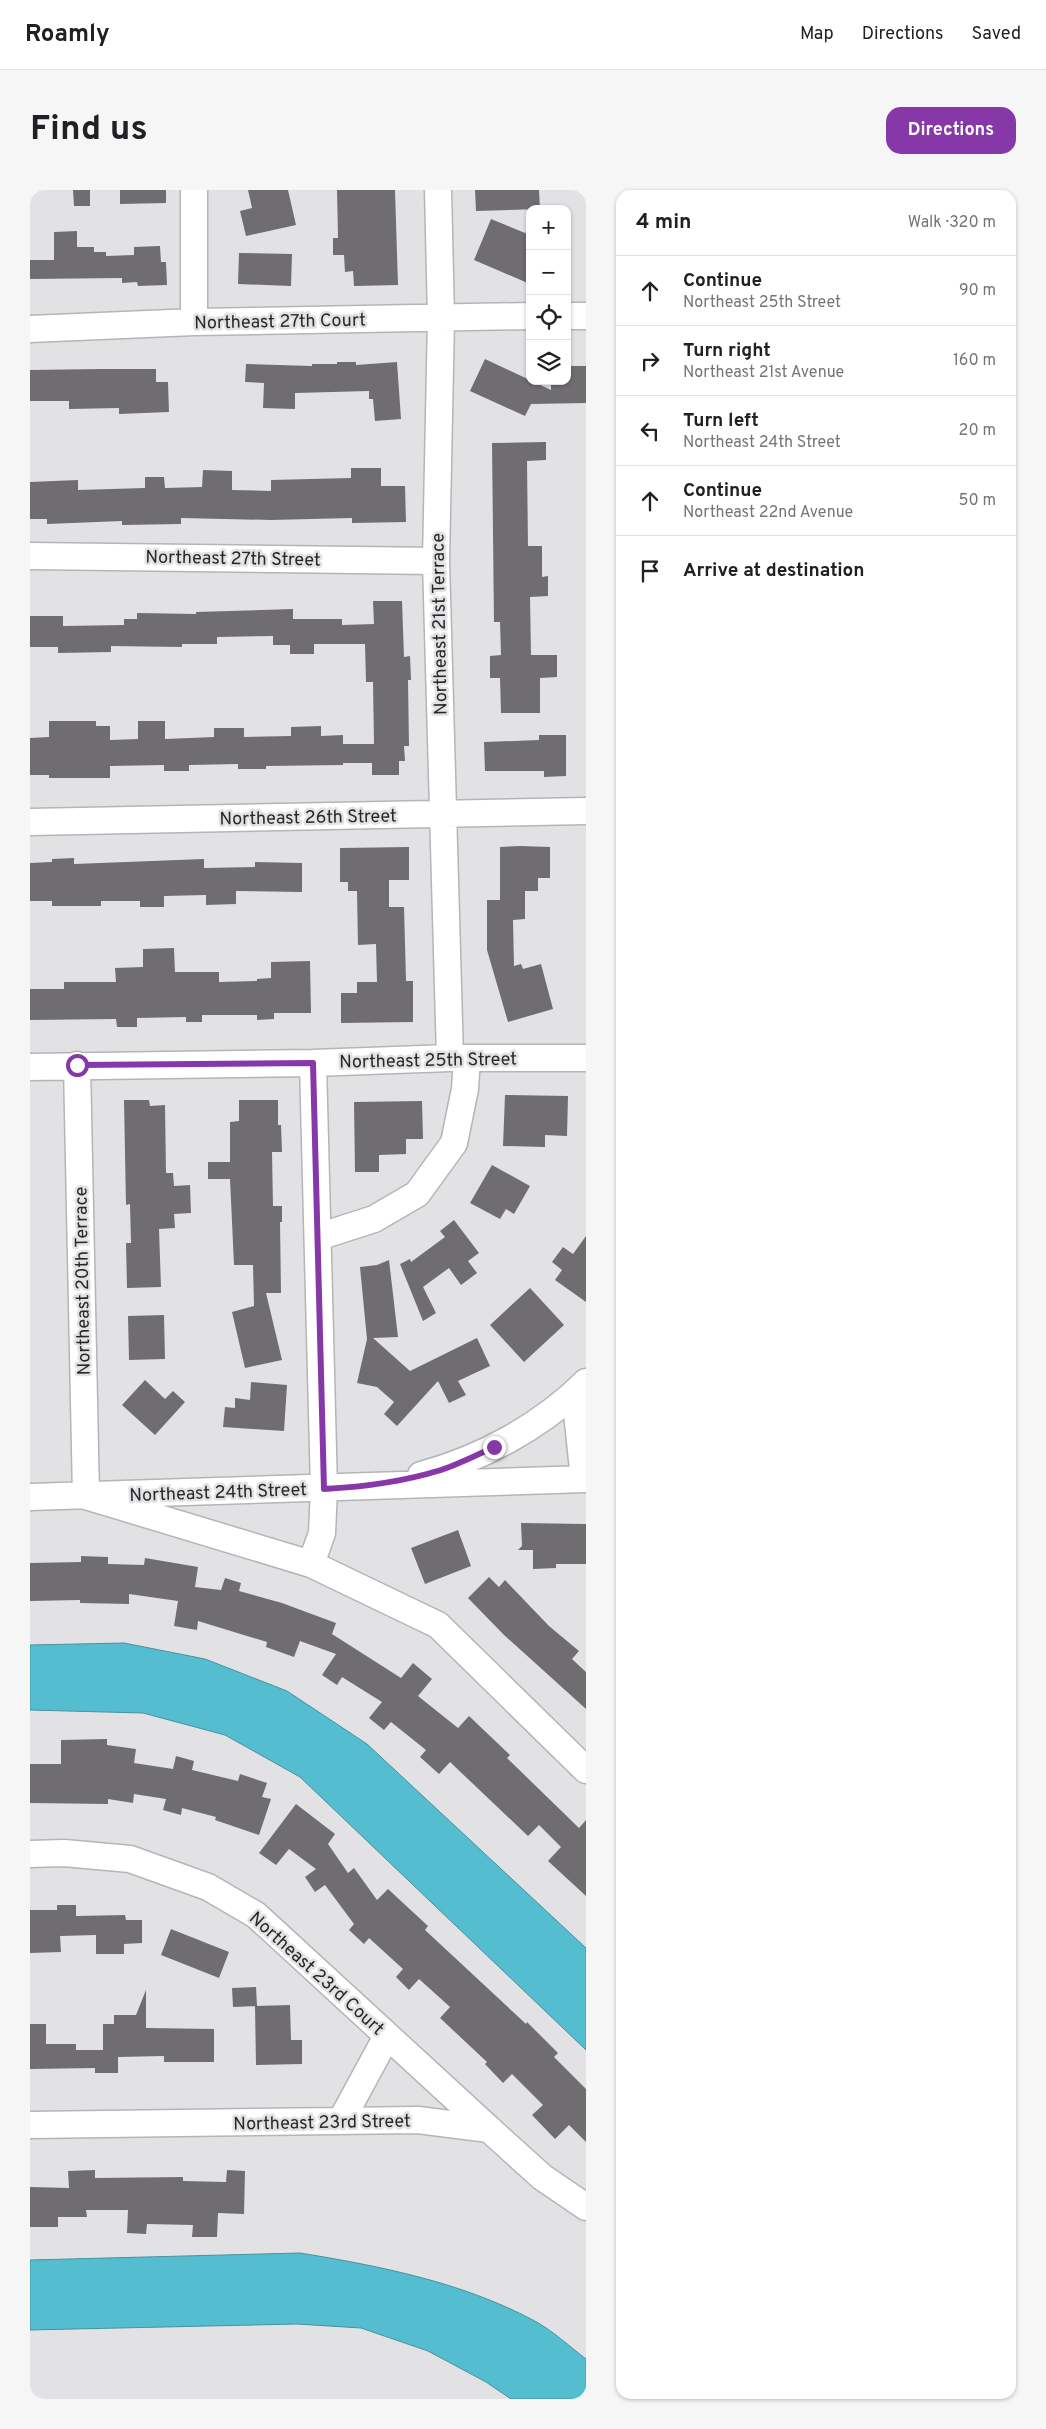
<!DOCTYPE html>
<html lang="en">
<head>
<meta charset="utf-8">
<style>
	body { margin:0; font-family:Overpass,sans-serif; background:#f6f6f6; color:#202124 }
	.controls { position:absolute; right:15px; top:15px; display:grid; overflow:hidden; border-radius:10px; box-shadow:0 1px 4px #0004 }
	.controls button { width:45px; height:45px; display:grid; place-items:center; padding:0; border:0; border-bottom:1px solid #e0e0e0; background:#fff; color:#202124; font:25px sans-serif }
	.stop { position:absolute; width:15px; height:15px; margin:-11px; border:4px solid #8738a8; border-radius:50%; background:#fff }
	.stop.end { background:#8738a8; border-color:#fff; box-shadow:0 1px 5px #0008 }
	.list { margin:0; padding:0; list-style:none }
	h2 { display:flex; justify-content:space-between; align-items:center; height:65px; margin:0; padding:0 20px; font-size:21px }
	h2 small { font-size:16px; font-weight:400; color:#757577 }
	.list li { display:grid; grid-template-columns:32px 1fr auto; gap:15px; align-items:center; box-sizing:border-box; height:70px; padding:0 20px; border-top:1px solid #e0e0e0 }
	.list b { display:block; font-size:19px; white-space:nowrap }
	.list p { margin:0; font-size:16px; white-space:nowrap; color:#757577 }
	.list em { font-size:16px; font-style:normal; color:#757577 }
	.icon { flex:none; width:28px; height:28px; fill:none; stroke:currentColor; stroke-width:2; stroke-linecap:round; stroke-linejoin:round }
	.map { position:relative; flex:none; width:556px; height:2209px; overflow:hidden; border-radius:15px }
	header { display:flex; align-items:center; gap:30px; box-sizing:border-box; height:70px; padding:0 25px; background:#fff; border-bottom:1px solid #e0e0e0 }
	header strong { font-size:24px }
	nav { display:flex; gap:28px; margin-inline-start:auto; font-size:18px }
	.intro { display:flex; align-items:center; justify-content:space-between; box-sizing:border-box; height:120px; padding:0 30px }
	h1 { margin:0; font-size:35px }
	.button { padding:12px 22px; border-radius:15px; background:#8738a8; color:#fff; font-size:18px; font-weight:700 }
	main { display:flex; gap:30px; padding:0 30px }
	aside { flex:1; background:#fff; border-radius:15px; box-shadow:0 1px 4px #0004 }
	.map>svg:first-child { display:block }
	.water { fill:#54bed0; stroke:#47919e }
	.building { fill:#6f6d6f }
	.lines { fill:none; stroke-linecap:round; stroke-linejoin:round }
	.minor-casing { stroke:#b5b5b7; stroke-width:29 }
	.minor { stroke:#fff; stroke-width:26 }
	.route { stroke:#8738a8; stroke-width:6 }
	.labels { text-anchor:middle; stroke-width:5; stroke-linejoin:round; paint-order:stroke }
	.street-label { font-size:18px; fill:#282829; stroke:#e2e2e5 }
</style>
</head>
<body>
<header>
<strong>Roamly</strong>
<nav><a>Map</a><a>Directions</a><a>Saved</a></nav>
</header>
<div class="intro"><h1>Find us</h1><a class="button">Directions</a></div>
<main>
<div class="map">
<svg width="556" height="2209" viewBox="0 0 556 2209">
	<rect width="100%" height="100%" fill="#e2e2e5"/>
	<path class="water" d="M 94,1453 L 175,1469 L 257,1501 L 337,1554 L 556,1758 L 556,1860 L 270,1587 L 195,1545 L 113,1523 L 0,1520 L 0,1455 Z
		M 270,2063 C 350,2076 431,2092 503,2130 C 522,2140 539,2156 556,2169 L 556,2209 L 481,2209 L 456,2192 L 398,2161 L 331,2138 L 267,2134 L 0,2140 L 0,2070 Z"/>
	<path class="building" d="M 43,0 L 60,0 L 60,16 L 44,16 Z
		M 90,0 L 136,0 L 136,13 L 90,14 Z
		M 218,0 L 258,0 L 266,35 L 216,46 L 210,21 L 222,18 Z
		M 307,0 L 365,0 L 368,95 L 324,96 L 323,81 L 315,82 L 314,65 L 303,65 L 303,48 L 308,48 Z
		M 445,0 L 509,0 L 510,19 L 446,21 Z
		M 461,29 L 500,45 L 500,94 L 444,70 Z
		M 47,41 L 47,57 L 64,57 L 64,62 L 76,62 L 76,66 L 104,65 L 104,57 L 130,56 L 131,72 L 136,72 L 137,95 L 108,96 L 107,92 L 92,93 L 92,88 L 0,89 L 0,70 L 24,70 L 24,42 Z
		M 209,63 L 262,64 L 261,96 L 208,94 Z
		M 455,169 L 521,200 L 521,191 L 537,191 L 537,176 L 556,176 L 556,213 L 501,214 L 495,226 L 440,201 Z
		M 307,172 L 326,172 L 326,175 L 367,172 L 371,229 L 345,231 L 343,209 L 339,209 L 339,201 L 265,203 L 265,219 L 233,218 L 234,193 L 215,192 L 216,174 L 282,176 L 282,174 L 307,174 Z
		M 71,179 L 126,179 L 126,192 L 138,192 L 139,222 L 89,224 L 89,218 L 39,219 L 39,211 L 0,211 L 0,180 Z
		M 516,252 L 516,270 L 497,271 L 498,356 L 512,356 L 512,387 L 518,386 L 518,406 L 500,407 L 501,465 L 527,465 L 527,487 L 510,488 L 510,523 L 471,523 L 470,488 L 460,488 L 460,466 L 471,465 L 470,432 L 464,432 L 462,253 Z
		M 321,278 L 351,278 L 351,296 L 375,296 L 376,332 L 322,333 L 322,328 L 241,330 L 151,328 L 151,334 L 92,335 L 92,331 L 17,334 L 17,329 L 0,329 L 0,292 L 48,290 L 48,300 L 115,298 L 115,287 L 134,287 L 135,298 L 172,297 L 173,280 L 202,281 L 202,300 L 241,301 L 241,290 L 321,288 Z
		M 343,411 L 372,411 L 374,467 L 380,466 L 381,490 L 378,490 L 379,556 L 374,556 L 375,571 L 369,571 L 369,585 L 342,585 L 342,573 L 313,573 L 313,575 L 236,576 L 236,579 L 208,579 L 208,574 L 159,575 L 159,581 L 134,581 L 134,575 L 80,576 L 80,588 L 19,588 L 19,585 L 0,585 L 0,548 L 19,547 L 19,531 L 66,531 L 66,536 L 80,536 L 80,550 L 108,549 L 108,531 L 135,531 L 135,549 L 184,547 L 184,538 L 214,538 L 214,547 L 261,546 L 261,537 L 291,536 L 291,546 L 313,545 L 313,554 L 344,554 L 343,492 L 336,492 L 335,454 L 284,454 L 284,464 L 260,464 L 260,455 L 243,455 L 243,446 L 187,447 L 187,454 L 152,454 L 152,457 L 81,456 L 81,462 L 28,463 L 28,457 L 0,457 L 0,426 L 33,426 L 33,436 L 94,435 L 94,429 L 107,429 L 107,423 L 166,424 L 166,422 L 263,419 L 263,429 L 312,429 L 312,435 L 344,434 Z
		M 509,545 L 536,545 L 536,586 L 514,587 L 514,581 L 455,581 L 454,552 L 509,550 Z
		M 490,656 L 520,657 L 520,688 L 508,688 L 508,701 L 495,701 L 495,729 L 483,730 L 484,776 L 491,774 L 493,779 L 511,774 L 523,819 L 478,832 L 457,760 L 457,710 L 470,710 L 470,657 Z
		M 379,657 L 379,690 L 359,690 L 359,717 L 374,717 L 376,791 L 383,791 L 383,832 L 311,833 L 311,803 L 327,803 L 327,792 L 347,792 L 346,754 L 328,755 L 327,701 L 318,701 L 318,692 L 310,692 L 310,658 Z
		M 44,668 L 44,674 L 174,669 L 174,678 L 225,677 L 225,672 L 272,673 L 272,702 L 206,701 L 206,714 L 176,715 L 176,705 L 134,706 L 134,717 L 110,717 L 110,711 L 71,711 L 71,716 L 22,716 L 22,711 L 0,711 L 0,673 L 22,672 L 22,669 Z
		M 144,758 L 145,782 L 189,782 L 189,792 L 227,791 L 227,789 L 241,788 L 241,772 L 280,771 L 281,823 L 244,823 L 244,829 L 227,830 L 227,825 L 172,825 L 172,832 L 156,832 L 156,827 L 107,828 L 107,837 L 87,837 L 86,829 L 0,830 L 0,799 L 34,799 L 34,792 L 86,792 L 85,778 L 113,777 L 113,759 Z
		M 475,905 L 538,906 L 537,946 L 515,945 L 515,957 L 473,956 Z
		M 94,910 L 119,910 L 120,916 L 135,915 L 136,983 L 143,983 L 144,996 L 160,995 L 161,1023 L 144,1024 L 145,1038 L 129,1039 L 131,1097 L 97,1098 L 96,1053 L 101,1053 L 100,1014 L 96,1015 Z
		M 209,910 L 248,910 L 248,935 L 251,935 L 252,962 L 242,962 L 243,1016 L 252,1016 L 252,1032 L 250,1032 L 251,1103 L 236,1103 L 252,1170 L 215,1178 L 202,1122 L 224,1116 L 223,1075 L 204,1075 L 200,989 L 178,989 L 178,972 L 200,972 L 200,932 L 209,931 Z
		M 392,911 L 393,949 L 376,949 L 376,964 L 349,965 L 349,982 L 325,982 L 324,912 Z
		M 462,975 L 500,996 L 484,1024 L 476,1019 L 470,1029 L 440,1013 Z
		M 424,1030 L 449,1063 L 438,1071 L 447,1083 L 431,1095 L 419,1078 L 393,1097 L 406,1123 L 393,1131 L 370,1074 L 380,1069 L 381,1072 L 415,1047 L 410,1041 Z
		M 556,1046 L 556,1112 L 525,1090 L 532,1080 L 522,1072 L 533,1057 L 543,1064 Z
		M 359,1070 L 368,1147 L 343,1148 L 380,1181 L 447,1148 L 460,1176 L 428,1191 L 436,1205 L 419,1213 L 408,1191 L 367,1236 L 354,1224 L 364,1212 L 347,1197 L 327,1193 L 337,1149 L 330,1077 L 347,1075 Z
		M 500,1098 L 534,1135 L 494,1172 L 460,1135 Z
		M 134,1125 L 135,1169 L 99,1170 L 98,1126 Z
		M 115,1190 L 135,1209 L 143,1201 L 155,1212 L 125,1245 L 92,1215 Z
		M 221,1192 L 257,1195 L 254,1241 L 193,1237 L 195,1217 L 205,1218 L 205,1208 L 220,1210 Z
		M 491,1333 L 556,1334 L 556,1374 L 526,1374 L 526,1378 L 503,1379 L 503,1360 L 488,1360 L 492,1356 Z
		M 428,1340 L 441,1376 L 395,1394 L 381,1358 Z
		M 51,1366 L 78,1367 L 78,1374 L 114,1375 L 115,1368 L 168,1377 L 165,1397 L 191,1400 L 195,1388 L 211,1393 L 209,1401 L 252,1413 L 306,1433 L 302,1444 L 371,1488 L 383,1473 L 402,1489 L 388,1506 L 428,1538 L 439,1526 L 480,1565 L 477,1568 L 549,1638 L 556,1630 L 556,1706 L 518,1671 L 531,1657 L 509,1635 L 498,1646 L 420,1572 L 409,1584 L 390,1567 L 396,1560 L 361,1532 L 354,1540 L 339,1528 L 352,1512 L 312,1487 L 307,1495 L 292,1485 L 306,1464 L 270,1451 L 264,1467 L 236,1457 L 237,1452 L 168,1431 L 167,1440 L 144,1436 L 148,1411 L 99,1404 L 99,1414 L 50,1413 L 50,1410 L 0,1411 L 0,1373 L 51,1372 Z
		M 459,1387 L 469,1397 L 475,1390 L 519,1436 L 549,1461 L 542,1469 L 556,1482 L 556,1519 L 474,1445 L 438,1408 Z
		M 77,1549 L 77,1555 L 106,1559 L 104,1573 L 143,1579 L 146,1566 L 164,1571 L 162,1580 L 208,1591 L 210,1584 L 237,1593 L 232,1607 L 241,1609 L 229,1645 L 185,1630 L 186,1627 L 152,1618 L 151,1625 L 133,1620 L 136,1609 L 104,1604 L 103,1613 L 78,1609 L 78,1614 L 0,1613 L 0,1574 L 31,1574 L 31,1550 Z
		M 266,1614 L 305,1644 L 298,1654 L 318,1683 L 324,1678 L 347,1710 L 358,1699 L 398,1736 L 395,1740 L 496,1834 L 497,1832 L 528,1863 L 524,1867 L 556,1899 L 556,1952 L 539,1935 L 525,1949 L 502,1925 L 513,1915 L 482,1884 L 473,1893 L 455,1874 L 457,1872 L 410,1828 L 420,1817 L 389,1789 L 379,1800 L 366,1787 L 373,1779 L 339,1748 L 334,1754 L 319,1740 L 324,1734 L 295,1695 L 285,1702 L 275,1687 L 286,1679 L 259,1659 L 246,1675 L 229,1663 Z
		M 27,1715 L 46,1715 L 46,1726 L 95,1725 L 96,1730 L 112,1730 L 112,1753 L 94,1754 L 94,1764 L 66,1764 L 66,1745 L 30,1746 L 31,1762 L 0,1763 L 0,1720 L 27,1720 Z
		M 141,1739 L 199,1762 L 189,1788 L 131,1765 Z
		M 226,1797 L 227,1816 L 203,1817 L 202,1798 Z
		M 116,1800 L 116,1838 L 184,1839 L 184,1872 L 134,1872 L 134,1866 L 88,1867 L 88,1883 L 65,1883 L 65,1878 L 0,1879 L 0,1834 L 16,1834 L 16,1854 L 46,1854 L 46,1860 L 73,1860 L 73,1834 L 84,1834 L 84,1825 L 106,1825 Z
		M 260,1815 L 261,1850 L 272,1850 L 272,1874 L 226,1875 L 225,1816 Z
		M 65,1980 L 65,1988 L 153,1987 L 153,1991 L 196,1992 L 197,1980 L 215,1981 L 214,2024 L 188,2023 L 187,2047 L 162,2047 L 163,2035 L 117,2034 L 116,2044 L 97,2043 L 98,2020 L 56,2020 L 57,2027 L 28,2027 L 28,2037 L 0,2037 L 0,1997 L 39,1998 L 38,1981 Z"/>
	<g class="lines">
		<defs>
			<path id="minor" d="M 164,0 L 164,132
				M 408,0 L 411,128 L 406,371 L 420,868
				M 537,126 L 556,126
				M 0,139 L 164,132 L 500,126
				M 0,366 L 406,371
				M 0,632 L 556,621
				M 47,875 L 56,1306 L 281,1374 L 408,1435 L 556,1580
				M 0,877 L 283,873 L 420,868 L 556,868
				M 288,1047 L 344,1029 L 387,1004 L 424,953 L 435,899 L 437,868
				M 545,1204 L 554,1289
				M 391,1285 C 451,1269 512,1236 556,1192
				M 0,1307 L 556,1289
				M 281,1374 L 292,1343 L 294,1299 L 283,873
				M 0,1664 L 34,1663 L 100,1669 L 178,1697 L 226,1725 L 459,1939
				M 311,1931 L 357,1846
				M 0,1935 L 388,1930 L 459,1939 L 512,1987 L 556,2017"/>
		</defs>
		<use href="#minor" class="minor-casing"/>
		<use href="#minor" class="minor"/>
	</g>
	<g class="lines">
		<path class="route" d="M 47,875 L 283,873 L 294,1299 C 334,1297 372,1292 411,1280 C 429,1274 447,1265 464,1257"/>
	</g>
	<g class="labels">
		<g class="street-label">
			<text transform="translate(250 131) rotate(-1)" y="6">Northeast 27th Court</text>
			<text transform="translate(203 368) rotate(1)" y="6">Northeast 27th Street</text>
			<text transform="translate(409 434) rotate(-91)" y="6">Northeast 21st Terrace</text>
			<text transform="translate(278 627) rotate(-1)" y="6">Northeast 26th Street</text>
			<text transform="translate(398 870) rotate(-1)" y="6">Northeast 25th Street</text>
			<text transform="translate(52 1091) rotate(-91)" y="6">Northeast 20th Terrace</text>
			<text transform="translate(188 1302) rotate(-2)" y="6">Northeast 24th Street</text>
			<text transform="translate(287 1783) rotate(42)" y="6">Northeast 23rd Court</text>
			<text transform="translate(292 1932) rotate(-1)" y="6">Northeast 23rd Street</text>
		</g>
	</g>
</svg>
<div class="controls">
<button>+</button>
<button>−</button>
<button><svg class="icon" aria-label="locate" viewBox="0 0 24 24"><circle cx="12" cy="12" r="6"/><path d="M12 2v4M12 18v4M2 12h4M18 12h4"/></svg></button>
<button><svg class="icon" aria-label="layers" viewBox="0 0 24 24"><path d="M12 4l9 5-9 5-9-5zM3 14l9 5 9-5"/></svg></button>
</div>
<div class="stop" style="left:47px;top:875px"></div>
<div class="stop end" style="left:464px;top:1257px"></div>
</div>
<aside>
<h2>4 min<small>Walk · 320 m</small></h2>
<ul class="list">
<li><svg class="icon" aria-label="ahead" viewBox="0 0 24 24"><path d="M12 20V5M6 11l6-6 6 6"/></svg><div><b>Continue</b><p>Northeast 25th Street</p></div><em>90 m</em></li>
<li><svg class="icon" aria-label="right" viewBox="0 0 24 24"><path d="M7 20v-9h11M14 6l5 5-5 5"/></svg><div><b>Turn right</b><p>Northeast 21st Avenue</p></div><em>160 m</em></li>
<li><svg class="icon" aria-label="left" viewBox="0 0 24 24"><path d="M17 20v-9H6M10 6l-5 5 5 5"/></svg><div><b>Turn left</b><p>Northeast 24th Street</p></div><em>20 m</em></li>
<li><svg class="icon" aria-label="ahead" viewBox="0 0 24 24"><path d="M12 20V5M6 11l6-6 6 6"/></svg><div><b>Continue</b><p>Northeast 22nd Avenue</p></div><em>50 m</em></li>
<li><svg class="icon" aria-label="arrive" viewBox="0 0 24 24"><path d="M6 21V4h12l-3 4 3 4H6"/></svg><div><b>Arrive at destination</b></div></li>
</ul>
</aside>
</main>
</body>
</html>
